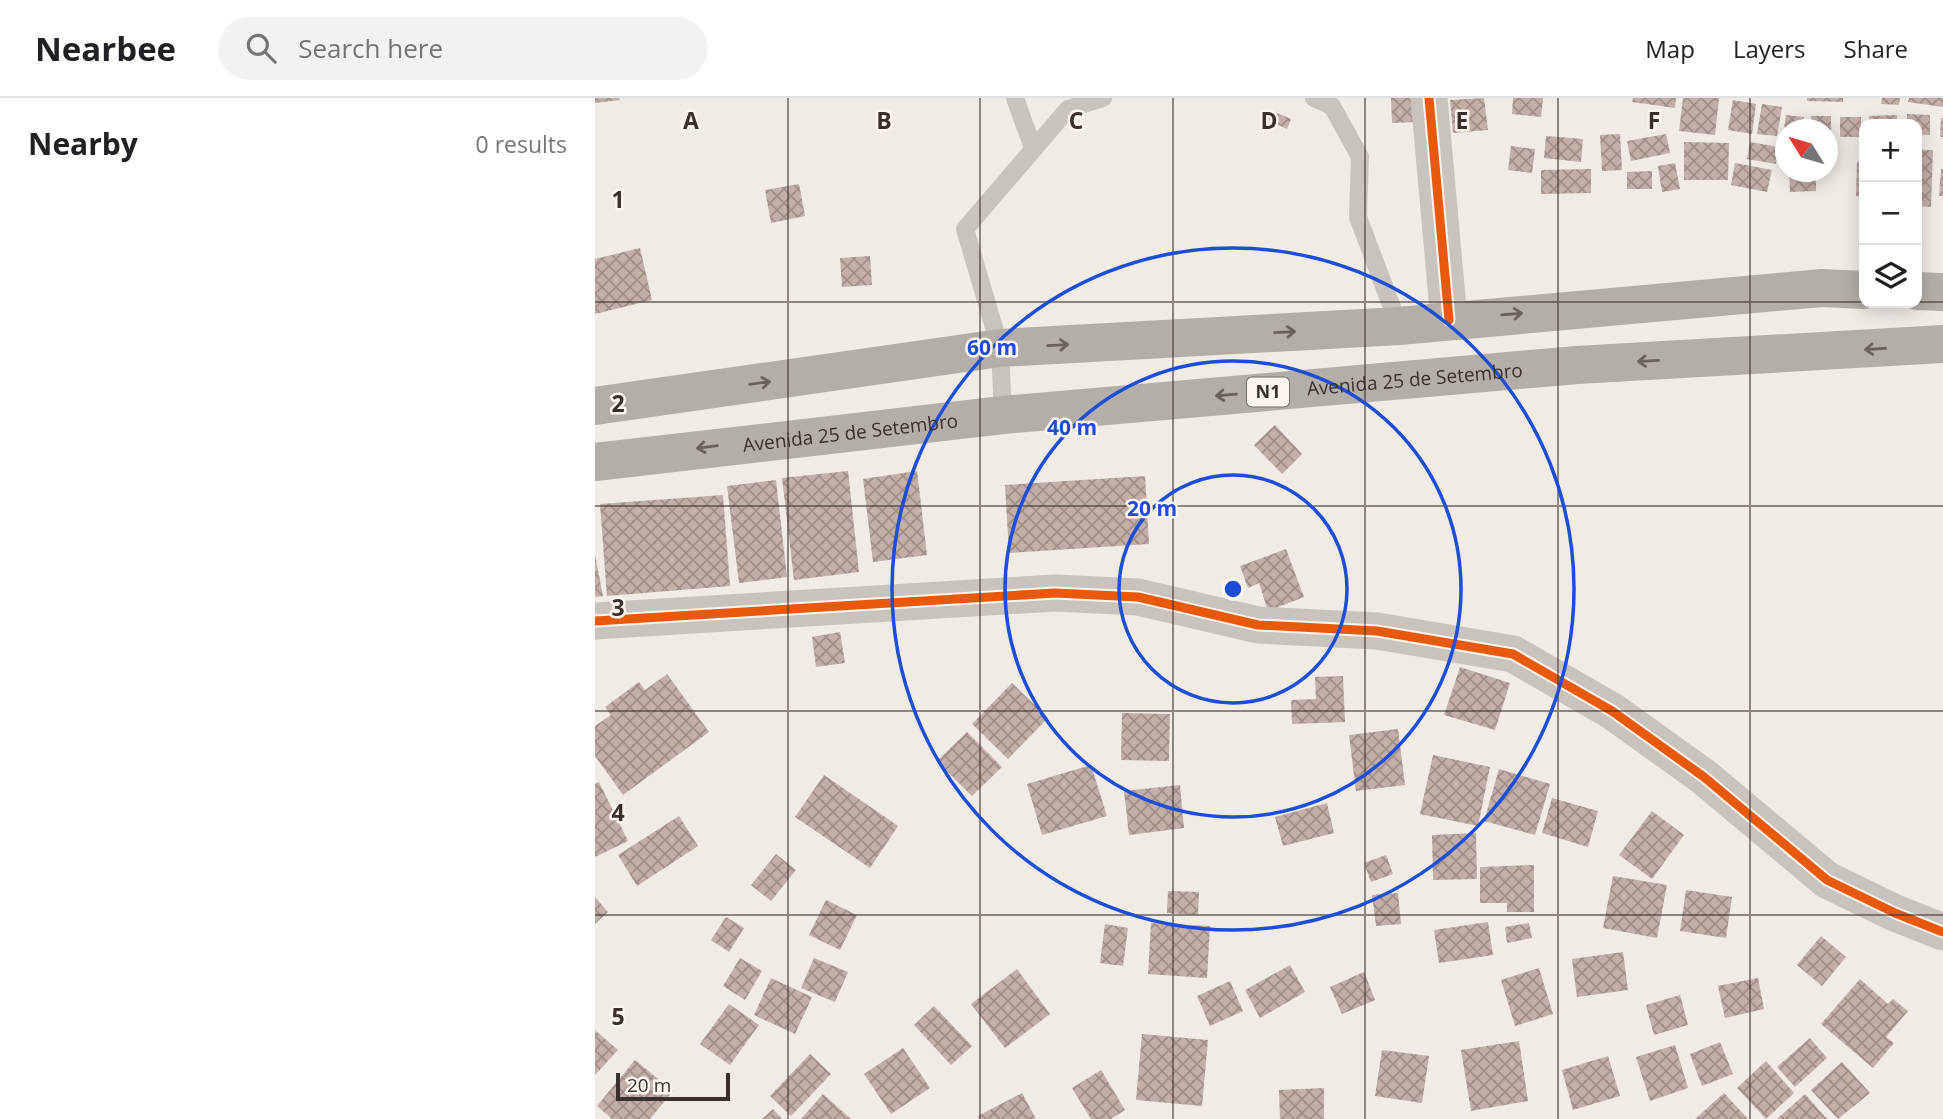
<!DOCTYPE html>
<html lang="en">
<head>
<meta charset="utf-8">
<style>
	body { margin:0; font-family:"Open Sans",sans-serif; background:#f2f2f2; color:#202124 }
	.controls { position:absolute; right:21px; top:21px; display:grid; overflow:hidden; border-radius:14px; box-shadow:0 4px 18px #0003 }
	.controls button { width:63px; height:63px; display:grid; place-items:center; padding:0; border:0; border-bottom:2px solid #e0e0e0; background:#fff; color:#202124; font:35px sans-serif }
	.compass { position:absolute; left:1180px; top:21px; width:63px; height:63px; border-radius:50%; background:#fff; box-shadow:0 4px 18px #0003; rotate:307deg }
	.scale { position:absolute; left:21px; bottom:18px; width:114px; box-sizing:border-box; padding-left:7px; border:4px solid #3b302b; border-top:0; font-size:19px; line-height:24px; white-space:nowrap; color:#3b302b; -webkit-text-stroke:5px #fbf5ee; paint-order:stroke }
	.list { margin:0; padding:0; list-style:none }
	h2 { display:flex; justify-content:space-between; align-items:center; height:91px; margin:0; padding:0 28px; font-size:30px }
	h2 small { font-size:23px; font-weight:400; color:#757577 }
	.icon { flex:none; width:38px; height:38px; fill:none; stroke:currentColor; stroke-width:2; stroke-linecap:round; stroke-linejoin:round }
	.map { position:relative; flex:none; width:1348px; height:1021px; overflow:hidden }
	header { display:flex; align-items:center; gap:42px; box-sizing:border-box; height:98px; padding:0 35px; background:#fff; border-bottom:2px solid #e0e0e0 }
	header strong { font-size:33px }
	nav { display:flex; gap:38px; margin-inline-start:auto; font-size:24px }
	.search { width:490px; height:63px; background:#f2f2f2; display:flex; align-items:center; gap:18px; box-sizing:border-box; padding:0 24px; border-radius:38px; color:#757577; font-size:26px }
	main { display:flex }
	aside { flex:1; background:#fff }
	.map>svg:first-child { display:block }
	.building { fill:url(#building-cross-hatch) }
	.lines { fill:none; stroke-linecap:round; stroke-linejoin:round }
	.service { stroke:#c9c3be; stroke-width:18 }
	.minor { stroke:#c9c3be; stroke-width:37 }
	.trunk { stroke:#b4aea8; stroke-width:38 }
	.cycleway-casing { stroke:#fbf5ee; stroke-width:13 }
	.cycleway { stroke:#e8590c; stroke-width:9 }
	.oneway { stroke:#6b625d }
	.grid { fill:none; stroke:#3b302b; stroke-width:2; stroke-opacity:0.55 }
	.ring { fill:none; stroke:#1d4ed8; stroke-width:3.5 }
	.labels { text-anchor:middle; stroke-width:5; stroke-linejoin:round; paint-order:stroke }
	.shield { fill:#fbf5ee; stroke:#756b66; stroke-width:2 }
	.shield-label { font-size:18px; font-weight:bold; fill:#3b302b }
	.street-label { font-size:19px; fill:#3b302b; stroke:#fbf5ee }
	.grid-label { font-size:23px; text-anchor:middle; font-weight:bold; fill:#3b302b; stroke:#fbf5ee; stroke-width:5; stroke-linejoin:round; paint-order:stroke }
	.centre { fill:#1d4ed8; stroke:#fbf5ee; stroke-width:3.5 }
	.ring-label { font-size:21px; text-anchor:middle; font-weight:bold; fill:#1d4ed8; stroke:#fbf5ee; stroke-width:5; stroke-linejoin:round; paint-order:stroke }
</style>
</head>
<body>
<header>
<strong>Nearbee</strong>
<div class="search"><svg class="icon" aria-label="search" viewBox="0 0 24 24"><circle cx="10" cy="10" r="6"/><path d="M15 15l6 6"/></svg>Search here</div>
<nav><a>Map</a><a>Layers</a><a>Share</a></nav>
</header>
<main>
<aside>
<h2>Nearby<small>0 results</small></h2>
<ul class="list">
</ul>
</aside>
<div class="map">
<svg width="1348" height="1021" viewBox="0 0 1348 1021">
	<defs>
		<pattern id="building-cross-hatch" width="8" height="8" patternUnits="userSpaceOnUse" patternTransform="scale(1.75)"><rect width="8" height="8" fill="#c3afa7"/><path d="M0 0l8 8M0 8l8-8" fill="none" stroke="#a08f88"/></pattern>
	</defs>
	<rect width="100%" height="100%" fill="#f0ebe5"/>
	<path class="building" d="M 0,0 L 24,0 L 25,2 L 0,5 Z
		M 796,0 L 818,0 L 819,24 L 797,25 Z
		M 889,0 L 893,32 L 858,35 L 855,2 Z
		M 918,0 L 948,0 L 946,19 L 917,16 Z
		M 1038,0 L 1081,0 L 1080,10 L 1037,4 Z
		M 1088,0 L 1124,0 L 1120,37 L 1084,33 Z
		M 1212,0 L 1248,0 L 1248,4 L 1212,3 Z
		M 1287,0 L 1305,0 L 1304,7 L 1286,6 Z
		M 1314,0 L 1348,0 L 1348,9 L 1313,4 Z
		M 1138,2 L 1161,6 L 1157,36 L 1133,32 Z
		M 1167,6 L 1187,9 L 1182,38 L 1162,36 Z
		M 675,12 L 696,21 L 692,31 L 671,21 Z
		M 1312,16 L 1335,17 L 1335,37 L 1322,37 L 1322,26 L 1312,26 Z
		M 1191,17 L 1209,19 L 1208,32 L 1189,32 Z
		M 1302,17 L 1302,26 L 1274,26 L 1274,18 Z
		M 1216,18 L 1236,18 L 1236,40 L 1232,40 L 1232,32 L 1216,32 Z
		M 1245,19 L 1266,19 L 1266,39 L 1245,39 Z
		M 1346,20 L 1348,20 L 1348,39 L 1345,39 Z
		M 1025,36 L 1027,72 L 1007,73 L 1005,37 Z
		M 1071,36 L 1075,55 L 1036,63 L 1032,43 Z
		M 951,38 L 988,41 L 986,64 L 949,60 Z
		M 1089,44 L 1134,45 L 1133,82 L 1089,82 Z
		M 1155,44 L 1184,49 L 1181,66 L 1152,61 Z
		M 916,48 L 940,51 L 937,75 L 913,72 Z
		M 1322,52 L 1338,52 L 1336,109 L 1322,108 Z
		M 1262,64 L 1269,64 L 1269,99 L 1261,98 Z
		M 1080,65 L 1085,91 L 1067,94 L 1063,68 Z
		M 1140,65 L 1177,72 L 1172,94 L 1136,87 Z
		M 996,71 L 996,95 L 946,96 L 946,72 Z
		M 1346,71 L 1348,71 L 1348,98 L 1344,98 Z
		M 1057,73 L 1057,91 L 1032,91 L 1032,74 Z
		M 1194,74 L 1221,74 L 1221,93 L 1195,94 Z
		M 204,86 L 210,118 L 176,125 L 170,92 Z
		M 45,150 L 57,202 L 0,216 L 0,161 Z
		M 275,158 L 277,187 L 247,189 L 245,160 Z
		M 680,327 L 707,356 L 687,376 L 659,347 Z
		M 253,373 L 264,474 L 199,482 L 187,380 Z
		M 322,373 L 332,457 L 278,464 L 268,381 Z
		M 550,378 L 554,446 L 414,455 L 410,387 Z
		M 181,382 L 192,479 L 144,485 L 132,388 Z
		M 128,397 L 135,488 L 12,498 L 5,406 Z
		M 691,451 L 709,499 L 673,513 L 664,485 L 653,490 L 645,468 Z
		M 0,457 L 8,498 L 0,499 Z
		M 245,534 L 250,565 L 221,569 L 217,539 Z
		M 865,569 L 915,585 L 900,632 L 849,617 Z
		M 72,576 L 114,634 L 28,697 L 0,658 L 0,628 L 16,617 L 10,609 L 44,584 L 50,592 Z
		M 748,578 L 750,624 L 697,626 L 696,602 L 721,601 L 720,579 Z
		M 417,585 L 453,620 L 413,661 L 377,626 Z
		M 527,615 L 575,616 L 574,663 L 526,662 Z
		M 803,631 L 810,687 L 761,693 L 754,637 Z
		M 372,634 L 407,669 L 377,698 L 342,663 Z
		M 838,657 L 895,669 L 883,728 L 825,716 Z
		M 496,667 L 512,718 L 447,737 L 432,686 Z
		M 904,671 L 955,686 L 940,737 L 889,723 Z
		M 229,677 L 303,728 L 275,770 L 200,719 Z
		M 4,684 L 33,743 L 0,759 L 0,686 Z
		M 585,687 L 589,730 L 534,737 L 529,693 Z
		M 957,700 L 1003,713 L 993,749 L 947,735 Z
		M 732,705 L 739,735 L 688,748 L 680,719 Z
		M 1057,713 L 1089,737 L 1057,781 L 1024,757 Z
		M 84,718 L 103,748 L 42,788 L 23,757 Z
		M 881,735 L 882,781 L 838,782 L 837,737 Z
		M 181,756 L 201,772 L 176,803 L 156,787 Z
		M 791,757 L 798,776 L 776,784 L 769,765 Z
		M 939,767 L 939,814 L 912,814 L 912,805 L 885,805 L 885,769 Z
		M 1018,778 L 1072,787 L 1062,840 L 1008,830 Z
		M 1091,792 L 1137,799 L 1131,840 L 1085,833 Z
		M 573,793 L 604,794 L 603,817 L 572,815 Z
		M 803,795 L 806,826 L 781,828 L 777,797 Z
		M 0,799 L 13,814 L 0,826 Z
		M 231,802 L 262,817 L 245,852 L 214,837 Z
		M 131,819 L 149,830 L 134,854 L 116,842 Z
		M 893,824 L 898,857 L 844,865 L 839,832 Z
		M 556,825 L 615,828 L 612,880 L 553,876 Z
		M 934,825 L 937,840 L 912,845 L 910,829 Z
		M 510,826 L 533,830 L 528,868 L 505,865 Z
		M 1226,838 L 1251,859 L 1227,888 L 1202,867 Z
		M 1028,854 L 1033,892 L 982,899 L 977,861 Z
		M 145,860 L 167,873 L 150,902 L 128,888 Z
		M 219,860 L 253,874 L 240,904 L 206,890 Z
		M 695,867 L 710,894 L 665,920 L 650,892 Z
		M 944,870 L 958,916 L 920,928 L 906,882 Z
		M 422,871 L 455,916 L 410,950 L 376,906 Z
		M 769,874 L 780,902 L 747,916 L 735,889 Z
		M 176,880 L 217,899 L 200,936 L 159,917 Z
		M 1163,880 L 1169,911 L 1130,920 L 1123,888 Z
		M 1265,881 L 1293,906 L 1298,901 L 1313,913 L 1291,939 L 1299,945 L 1278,970 L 1226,926 Z
		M 635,883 L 648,913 L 615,928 L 602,898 Z
		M 1085,897 L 1093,927 L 1059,937 L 1051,907 Z
		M 134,906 L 164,927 L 135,967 L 105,946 Z
		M 339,908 L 377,948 L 356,967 L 319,927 Z
		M 0,932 L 23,952 L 0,977 Z
		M 547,936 L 613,942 L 607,1008 L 541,1002 Z
		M 1215,940 L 1232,960 L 1200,989 L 1182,969 Z
		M 924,943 L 933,1003 L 876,1013 L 866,952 Z
		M 1125,944 L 1138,976 L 1107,988 L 1095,956 Z
		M 1080,947 L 1093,990 L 1055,1003 L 1041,959 Z
		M 308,950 L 335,990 L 296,1016 L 269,976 Z
		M 787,952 L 834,958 L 827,1005 L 780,998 Z
		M 215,956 L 236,976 L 196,1018 L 175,998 Z
		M 1013,958 L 1025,998 L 978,1012 L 967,972 Z
		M 40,962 L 78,993 L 55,1021 L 17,1021 L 2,1008 Z
		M 1171,963 L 1199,995 L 1171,1021 L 1142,990 Z
		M 1247,964 L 1275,995 L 1243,1021 L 1216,992 Z
		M 506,972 L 530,1012 L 516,1021 L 496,1021 L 477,990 Z
		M 729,990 L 729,1021 L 685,1021 L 684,992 Z
		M 427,995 L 441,1021 L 384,1021 L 383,1018 Z
		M 1129,995 L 1153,1021 L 1100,1021 Z
		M 228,996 L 256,1021 L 206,1021 Z
		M 1210,996 L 1232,1021 L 1182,1021 Z
		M 178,1011 L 187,1021 L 167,1021 Z"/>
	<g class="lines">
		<path class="service" d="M 420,0 L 438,50
			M 719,0 L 737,8 L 765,59 L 763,119 L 804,228
			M 408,317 L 405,250 L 370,131 L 473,11 L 508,0"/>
		<path class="minor" d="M 834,0 L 854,222
			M 0,523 L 460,495 L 543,499 L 663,527 L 782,533 L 918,556 L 1017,613 L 1109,679 L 1232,782 L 1300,815 L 1348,834"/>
		<g class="trunk">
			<path d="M 1322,193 L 1348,194"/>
			<path d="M 0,308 L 405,250 L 804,228 L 1227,190 L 1269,192"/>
			<path id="s1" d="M 0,364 L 408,317 L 982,267 L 1348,246"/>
		</g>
		<defs>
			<path id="cycleway" d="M 834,0 L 854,222
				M 0,523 L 460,495 L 543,499 L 663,527 L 782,533 L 918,556 L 1017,613 L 1109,679 L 1232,782 L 1300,815 L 1348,834"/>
		</defs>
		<use href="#cycleway" class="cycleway-casing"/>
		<use href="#cycleway" class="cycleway"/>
	</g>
	<defs><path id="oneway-shaft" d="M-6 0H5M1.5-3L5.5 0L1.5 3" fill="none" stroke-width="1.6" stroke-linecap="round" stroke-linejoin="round" transform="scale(1.75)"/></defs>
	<g class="oneway">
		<use href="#oneway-shaft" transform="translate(917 216) rotate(-5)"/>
		<use href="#oneway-shaft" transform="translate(690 234) rotate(-3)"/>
		<use href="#oneway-shaft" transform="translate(463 247) rotate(-3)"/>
		<use href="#oneway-shaft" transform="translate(1280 251) rotate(176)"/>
		<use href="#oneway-shaft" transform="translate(1053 263) rotate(177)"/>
		<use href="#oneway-shaft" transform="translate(165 285) rotate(-8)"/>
		<use href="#oneway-shaft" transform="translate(631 297) rotate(175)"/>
		<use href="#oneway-shaft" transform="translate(112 349) rotate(173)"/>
	</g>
	<path class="grid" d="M 193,0 L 193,1021M 385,0 L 385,1021M 578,0 L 578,1021M 770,0 L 770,1021M 963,0 L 963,1021M 1155,0 L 1155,1021M 0,204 L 1269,204M 1322,204 L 1348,204M 0,408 L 1348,408M 0,613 L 1348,613M 0,817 L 1348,817"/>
	<g class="ring">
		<circle cx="638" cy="491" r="114"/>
		<circle cx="638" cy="491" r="228"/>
		<circle cx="638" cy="491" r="341"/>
	</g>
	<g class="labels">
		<rect class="shield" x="652" y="279.5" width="42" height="29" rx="5"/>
		<g class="shield-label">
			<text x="673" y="300">N1</text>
		</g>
		<g class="street-label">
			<text dy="7" stroke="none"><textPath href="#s1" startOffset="824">Avenida 25 de Setembro</textPath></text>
			<text dy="7" stroke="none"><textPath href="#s1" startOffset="257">Avenida 25 de Setembro</textPath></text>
		</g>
	</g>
	<g class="grid-label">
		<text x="96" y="31">A</text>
		<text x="289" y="31">B</text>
		<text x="481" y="31">C</text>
		<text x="674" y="31">D</text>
		<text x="867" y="31">E</text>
		<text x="1059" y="31">F</text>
		<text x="23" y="110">1</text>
		<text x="23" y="314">2</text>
		<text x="23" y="518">3</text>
		<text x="23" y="723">4</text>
		<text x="23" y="927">5</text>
	</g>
	<circle cx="638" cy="491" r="10" class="centre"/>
	<g class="ring-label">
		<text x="397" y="257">60 m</text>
		<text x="477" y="337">40 m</text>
		<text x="557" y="418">20 m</text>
	</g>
</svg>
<div class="controls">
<button>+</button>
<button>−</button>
<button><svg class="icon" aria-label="layers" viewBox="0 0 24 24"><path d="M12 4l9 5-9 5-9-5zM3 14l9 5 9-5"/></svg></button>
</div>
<svg class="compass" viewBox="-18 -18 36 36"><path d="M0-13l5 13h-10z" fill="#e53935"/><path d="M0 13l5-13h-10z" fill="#757577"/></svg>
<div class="scale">20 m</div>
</div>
</main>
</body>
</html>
